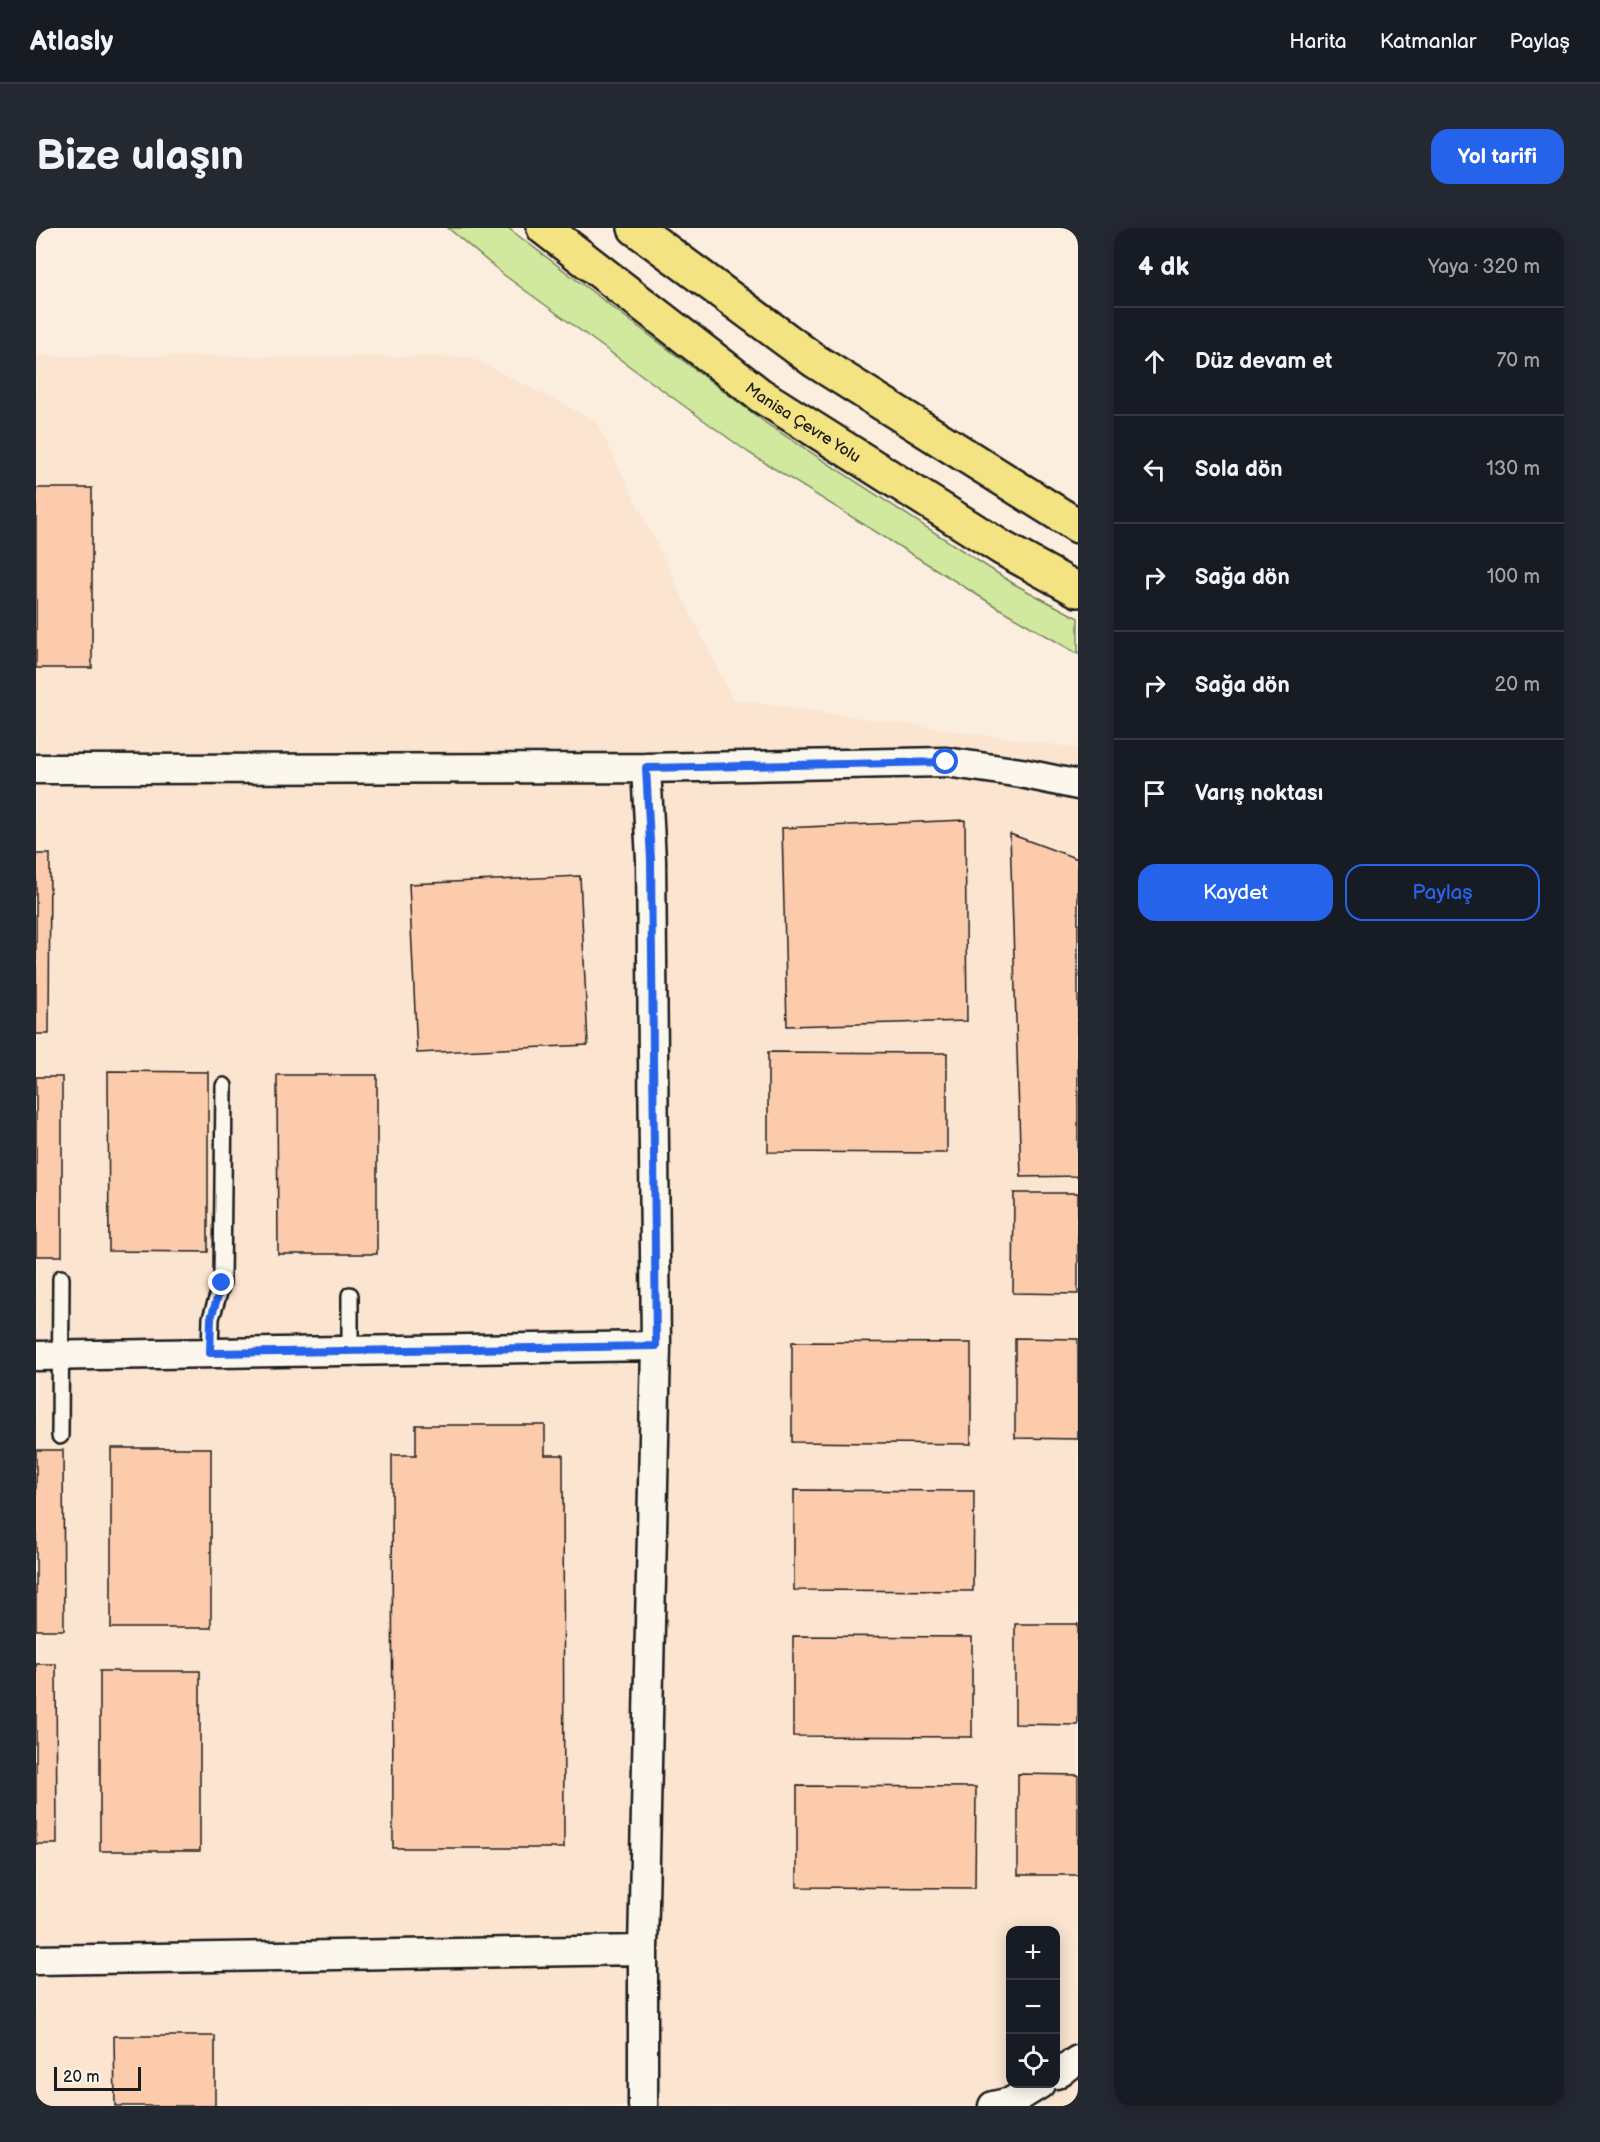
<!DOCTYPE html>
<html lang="tr">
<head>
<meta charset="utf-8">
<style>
	body { margin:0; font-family:"Balsamiq Sans",sans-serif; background:#242831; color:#f1f3f6 }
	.controls { position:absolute; right:18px; bottom:18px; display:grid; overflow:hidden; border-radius:12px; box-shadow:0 3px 15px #0003 }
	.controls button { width:54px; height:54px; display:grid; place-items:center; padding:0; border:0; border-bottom:2px solid #363941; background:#171b24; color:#f1f3f6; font:30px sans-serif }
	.scale { position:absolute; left:18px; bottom:15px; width:87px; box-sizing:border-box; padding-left:6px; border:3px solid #1c1c1c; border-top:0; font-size:16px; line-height:21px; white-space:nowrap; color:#1c1c1c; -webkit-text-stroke:4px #fbf7ec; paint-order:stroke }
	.stop { position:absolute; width:18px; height:18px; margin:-14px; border:4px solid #2563eb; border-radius:50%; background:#fff }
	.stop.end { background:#2563eb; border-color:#fff; box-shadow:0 2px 6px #0008 }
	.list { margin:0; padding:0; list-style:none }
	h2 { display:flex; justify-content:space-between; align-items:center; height:78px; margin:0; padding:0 24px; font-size:26px }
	h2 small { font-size:20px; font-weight:400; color:#9ea1a6 }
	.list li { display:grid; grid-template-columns:39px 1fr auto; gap:18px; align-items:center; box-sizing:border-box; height:108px; padding:0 24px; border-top:2px solid #363941 }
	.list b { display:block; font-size:22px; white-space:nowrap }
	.list em { font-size:20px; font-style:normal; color:#9ea1a6 }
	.actions { display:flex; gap:12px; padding:18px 24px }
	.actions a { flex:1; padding:14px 0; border:2px solid #2563eb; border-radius:18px; text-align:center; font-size:21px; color:#2563eb }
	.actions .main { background:#2563eb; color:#fff }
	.icon { flex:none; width:33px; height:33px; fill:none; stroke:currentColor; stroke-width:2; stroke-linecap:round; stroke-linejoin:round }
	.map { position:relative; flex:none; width:1042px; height:1878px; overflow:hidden; border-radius:18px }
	header { display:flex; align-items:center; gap:36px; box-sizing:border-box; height:84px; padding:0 30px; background:#171b24; border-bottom:2px solid #363941 }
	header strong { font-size:28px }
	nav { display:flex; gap:33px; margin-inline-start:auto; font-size:21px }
	.intro { display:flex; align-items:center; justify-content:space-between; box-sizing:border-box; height:144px; padding:0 36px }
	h1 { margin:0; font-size:42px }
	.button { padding:15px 27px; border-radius:18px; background:#2563eb; color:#fff; font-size:21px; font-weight:700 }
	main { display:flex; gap:36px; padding:0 36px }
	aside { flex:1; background:#171b24; border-radius:18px; box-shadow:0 3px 15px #0003 }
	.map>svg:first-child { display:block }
	.built { fill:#fbe4d0; fill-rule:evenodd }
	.green { fill:#d1e99e; stroke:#76825d; stroke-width:1.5 }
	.building { fill:#fccbac; stroke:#1c1c1c; stroke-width:1.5 }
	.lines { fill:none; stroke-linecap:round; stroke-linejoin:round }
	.lane-casing { stroke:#1c1c1c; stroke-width:20 }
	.street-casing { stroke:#1c1c1c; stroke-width:33 }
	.highway-casing { stroke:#1c1c1c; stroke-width:38 }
	.lane { stroke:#fbf7ec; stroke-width:15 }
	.street { stroke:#fbf7ec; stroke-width:28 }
	.highway { stroke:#f4e382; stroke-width:33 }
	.route { stroke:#2563eb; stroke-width:8 }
	.labels { text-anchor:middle; stroke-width:5; stroke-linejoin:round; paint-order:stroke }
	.street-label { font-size:16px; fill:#1c1c1c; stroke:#fbf7ec }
</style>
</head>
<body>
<header>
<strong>Atlasly</strong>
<nav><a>Harita</a><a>Katmanlar</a><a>Paylaş</a></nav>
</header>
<div class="intro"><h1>Bize ulaşın</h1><a class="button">Yol tarifi</a></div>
<main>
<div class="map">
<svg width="1042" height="1878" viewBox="0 0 1042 1878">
	<rect width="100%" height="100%" fill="#fbeedf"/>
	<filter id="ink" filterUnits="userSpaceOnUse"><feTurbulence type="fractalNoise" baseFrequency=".0167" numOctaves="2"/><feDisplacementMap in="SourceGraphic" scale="12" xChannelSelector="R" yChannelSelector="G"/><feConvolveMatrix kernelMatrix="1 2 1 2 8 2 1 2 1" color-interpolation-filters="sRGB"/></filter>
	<g filter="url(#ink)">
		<path class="built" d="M 0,128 L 434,129 L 560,193 L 697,472 L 1042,520 L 1042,1878 L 0,1878 ZM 975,1702 L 1020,1702 L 1020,1856 L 975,1856 Z"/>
		<path class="green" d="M 412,0 L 472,0 L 731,196 L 978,356 L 1042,390 L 1042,426 L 959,378 L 713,225 L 468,47 Z"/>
		<path class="building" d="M 0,260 L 56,260 L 56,440 L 0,440 Z
			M 929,592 L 931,793 L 751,798 L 746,600 Z
			M 974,606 L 1042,631 L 1042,948 L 985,949 Z
			M 0,626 L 14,626 L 13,806 L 0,806 Z
			M 544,648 L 552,817 L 381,825 L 373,656 Z
			M 732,824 L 911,825 L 911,925 L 732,924 Z
			M 72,843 L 172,844 L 172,1024 L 73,1023 Z
			M 241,847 L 341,847 L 341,1026 L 242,1026 Z
			M 0,849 L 26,849 L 26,1028 L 0,1028 Z
			M 978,965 L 1042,965 L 1042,1066 L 977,1065 Z
			M 979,1110 L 1042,1111 L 1042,1211 L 979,1210 Z
			M 756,1114 L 935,1115 L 935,1216 L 756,1214 Z
			M 380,1197 L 509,1197 L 509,1227 L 527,1227 L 528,1620 L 357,1620 L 356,1227 L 380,1227 Z
			M 75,1220 L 175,1220 L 175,1400 L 75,1400 Z
			M 0,1222 L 27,1222 L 28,1402 L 0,1402 Z
			M 758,1262 L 938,1263 L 937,1363 L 758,1362 Z
			M 979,1396 L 1042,1396 L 1042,1497 L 979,1496 Z
			M 757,1408 L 936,1409 L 936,1509 L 757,1508 Z
			M 0,1436 L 20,1436 L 21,1616 L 0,1616 Z
			M 64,1443 L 164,1443 L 164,1623 L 64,1623 Z
			M 982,1546 L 1042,1547 L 1042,1647 L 982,1647 Z
			M 761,1558 L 940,1559 L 939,1660 L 761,1659 Z
			M 78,1808 L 179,1808 L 179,1878 L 79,1878 Z"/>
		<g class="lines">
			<defs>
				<path id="lane" d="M 314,1067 L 314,1123
					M 174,1125 L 175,1090 L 186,1055 L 188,858
					M 24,1208 L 25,1050"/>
				<path id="street" d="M 0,541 L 610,540 L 910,534 L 985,545 L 1042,557
					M 0,1128 L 620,1118
					M 0,1732 L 607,1722
					M 1020,1846 L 1042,1832
					M 607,1878 L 607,1722 L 620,1118 L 615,632 L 610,540
					M 957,1878 L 975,1874 L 1004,1856"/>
				<g id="highway">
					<path id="s1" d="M 508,0 L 724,167 L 966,320 L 1042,362"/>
					<path d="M 599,0 L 779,133 L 1042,298"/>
				</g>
			</defs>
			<use href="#lane" class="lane-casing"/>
			<use href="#street" class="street-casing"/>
			<use href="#highway" class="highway-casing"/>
			<use href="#lane" class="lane"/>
			<use href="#street" class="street"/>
			<use href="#highway" class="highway"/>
		</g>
	</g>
	<g class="lines" filter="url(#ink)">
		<path class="route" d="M 186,1055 L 175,1090 L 174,1125 L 620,1118 L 615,632 L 610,540 L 910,534"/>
	</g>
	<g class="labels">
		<g class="street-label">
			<text dy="6" stroke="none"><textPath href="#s1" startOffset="324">Manisa Çevre Yolu</textPath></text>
		</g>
	</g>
</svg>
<div class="controls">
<button>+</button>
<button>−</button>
<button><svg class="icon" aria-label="locate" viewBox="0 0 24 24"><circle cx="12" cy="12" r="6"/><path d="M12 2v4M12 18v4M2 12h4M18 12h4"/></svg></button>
</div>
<div class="scale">20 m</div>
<div class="stop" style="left:910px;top:534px"></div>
<div class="stop end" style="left:186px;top:1055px"></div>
</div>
<aside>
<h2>4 dk<small>Yaya · 320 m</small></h2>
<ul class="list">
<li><svg class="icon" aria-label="ahead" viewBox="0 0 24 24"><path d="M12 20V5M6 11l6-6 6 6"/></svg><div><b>Düz devam et</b></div><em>70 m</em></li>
<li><svg class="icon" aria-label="left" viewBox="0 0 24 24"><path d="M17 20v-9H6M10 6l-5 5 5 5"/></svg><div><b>Sola dön</b></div><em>130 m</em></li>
<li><svg class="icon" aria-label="right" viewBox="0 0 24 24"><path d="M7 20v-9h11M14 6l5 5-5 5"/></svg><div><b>Sağa dön</b></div><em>100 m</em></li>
<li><svg class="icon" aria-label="right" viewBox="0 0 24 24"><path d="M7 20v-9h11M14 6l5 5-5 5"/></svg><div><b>Sağa dön</b></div><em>20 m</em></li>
<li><svg class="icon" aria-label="arrive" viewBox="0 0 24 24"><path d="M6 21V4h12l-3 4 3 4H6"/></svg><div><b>Varış noktası</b></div></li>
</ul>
<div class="actions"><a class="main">Kaydet</a><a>Paylaş</a></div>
</aside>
</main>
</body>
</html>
